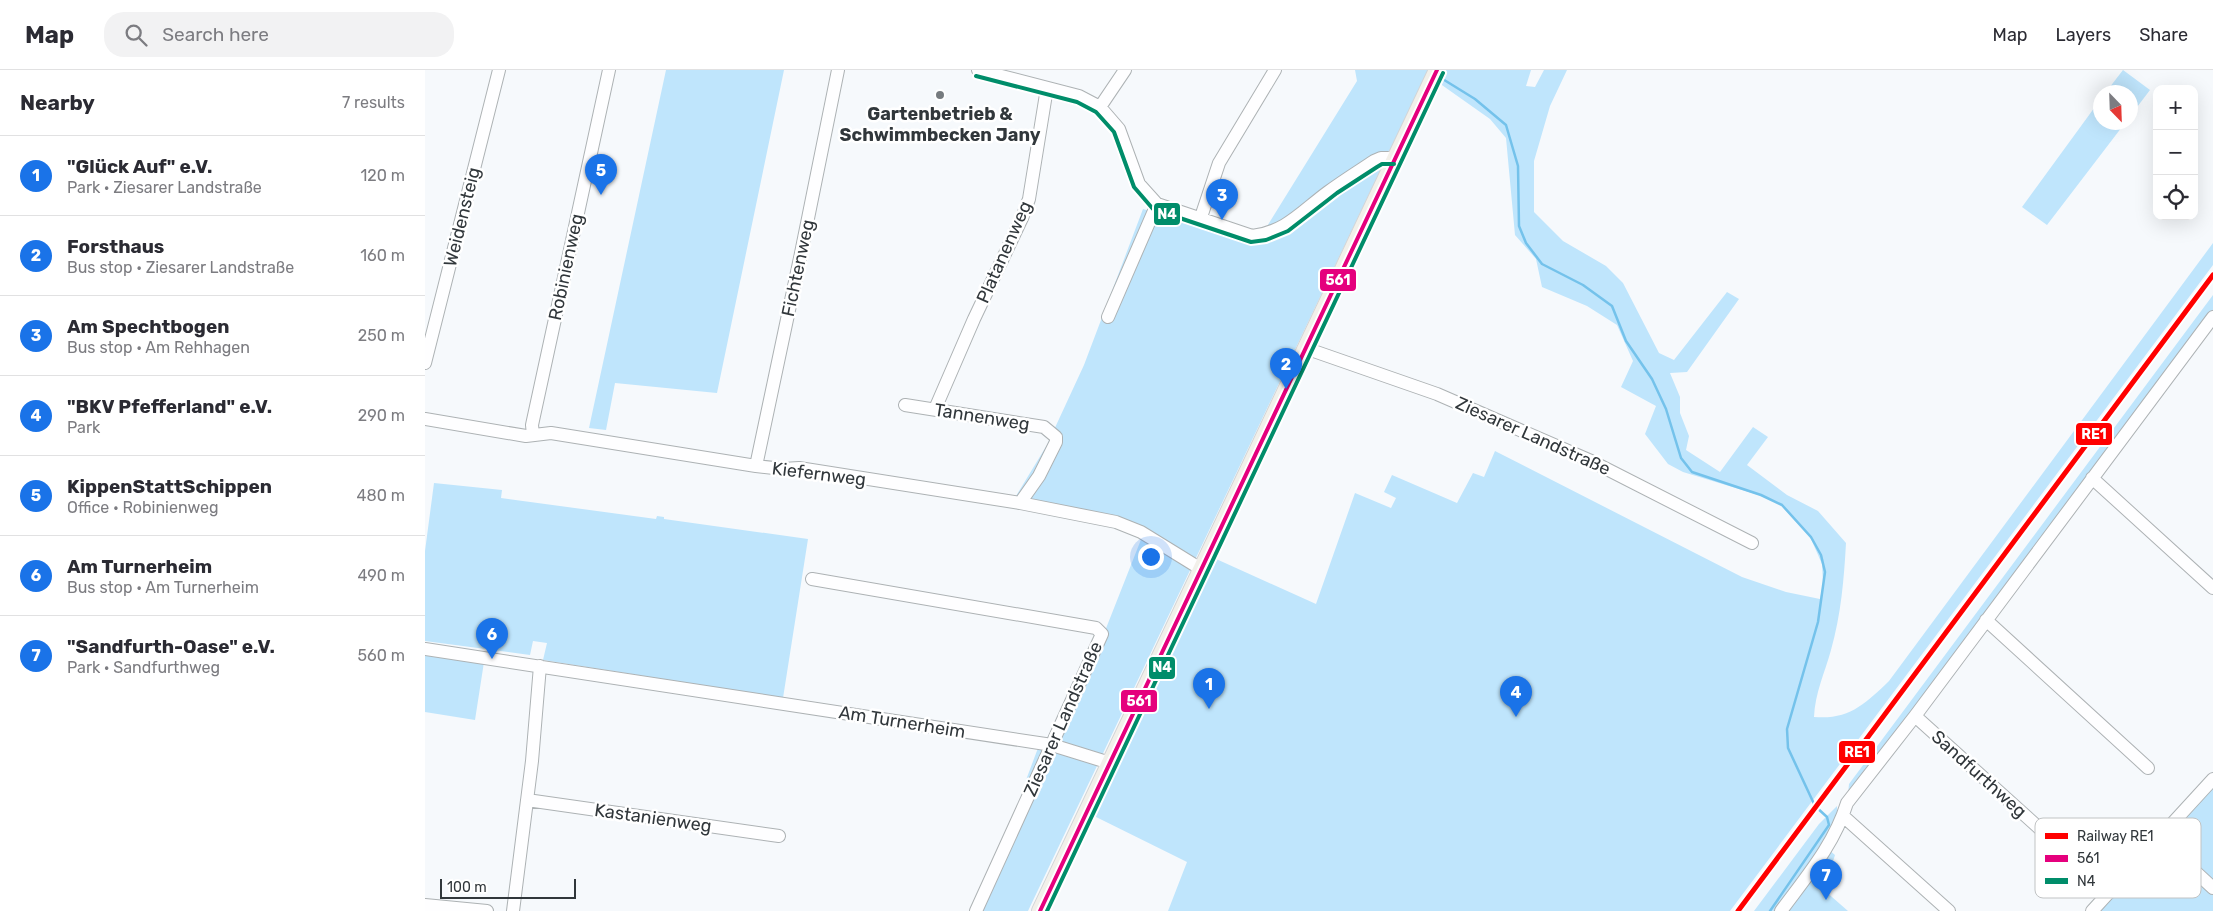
<!DOCTYPE html>
<html lang="en">
<head>
<meta charset="utf-8">
<style>
	body { margin:0; font-family:Rubik,sans-serif; background:#f2f2f3; color:#2b2b33 }
	.controls { position:absolute; right:15px; top:15px; display:grid; overflow:hidden; border-radius:10px; box-shadow:0 5px 20px #0002 }
	.controls button { width:45px; height:45px; display:grid; place-items:center; padding:0; border:0; border-bottom:1px solid #e1e1e2; background:#fff; color:#2b2b33; font:25px sans-serif }
	.compass { position:absolute; left:1668px; top:15px; width:45px; height:45px; border-radius:50%; background:#fff; box-shadow:0 5px 20px #0002; rotate:157deg }
	.scale { position:absolute; left:15px; bottom:12px; width:136px; box-sizing:border-box; padding-left:5px; border:2px solid #31373b; border-top:0; font-size:14px; line-height:18px; white-space:nowrap; color:#31373b; -webkit-text-stroke:4px #fff; paint-order:stroke }
	.you { position:absolute; left:725px; top:486px; width:18px; height:18px; margin:-12px; border:4px solid #fff; border-radius:50%; background:#1a73e8; box-shadow:0 0 0 8px #1a73e833 }
	.badge { display:grid; place-items:center; width:32px; height:32px; border-radius:50%; background:#1a73e8; color:#fff; font-size:16px; font-weight:700 }
	.pin { position:absolute; translate:-50% -41px; filter:drop-shadow(0 1px 2px #0008) }
	.pin::after { content:''; position:absolute; top:26px; width:18px; height:15px; background:inherit; clip-path:polygon(0 0,100% 0,50% 100%) }
	.list { margin:0; padding:0; list-style:none }
	h2 { display:flex; justify-content:space-between; align-items:center; height:65px; margin:0; padding:0 20px; font-size:21px }
	h2 small { font-size:16px; font-weight:400; color:#7c7c81 }
	.list li { display:grid; grid-template-columns:32px 1fr auto; gap:15px; align-items:center; box-sizing:border-box; height:80px; padding:0 20px; border-top:1px solid #e1e1e2 }
	.list b { display:block; font-size:19px; white-space:nowrap }
	.list p { margin:0; font-size:16px; white-space:nowrap; color:#7c7c81 }
	.list em { font-size:16px; font-style:normal; color:#7c7c81 }
	.icon { flex:none; width:28px; height:28px; fill:none; stroke:currentColor; stroke-width:2; stroke-linecap:round; stroke-linejoin:round }
	.map { position:relative; flex:none; width:1788px; height:841px; overflow:hidden }
	header { display:flex; align-items:center; gap:30px; box-sizing:border-box; height:70px; padding:0 25px; background:#fff; border-bottom:1px solid #e1e1e2 }
	header strong { font-size:24px }
	nav { display:flex; gap:28px; margin-inline-start:auto; font-size:18px }
	.search { width:350px; height:45px; background:#f2f2f3; display:flex; align-items:center; gap:12px; box-sizing:border-box; padding:0 18px; border-radius:20px; color:#7c7c81; font-size:19px }
	main { display:flex }
	aside { flex:1; background:#fff }
	.map>svg:first-child { display:block }
	.green { fill:#bfe5fc }
	.lines { fill:none; stroke-linecap:round; stroke-linejoin:round }
	.stream { stroke:#74c2eb; stroke-width:2.5 }
	.minor-casing { stroke:#adb2b4; stroke-width:14 }
	.major-casing { stroke:#d3d5d7; stroke-width:18 }
	.minor { stroke:#fefeff; stroke-width:12 }
	.major { stroke:#f2f0ea; stroke-width:16 }
	.bus-1-casing { stroke:#fff; stroke-width:8 }
	.bus-2-casing { stroke:#fff; stroke-width:8 }
	.bus-1 { stroke:#e5007d; stroke-width:4 }
	.bus-2 { stroke:#008d6a; stroke-width:4 }
	.rail-1-casing { stroke:#fff; stroke-width:9 }
	.rail-1 { stroke:#f00; stroke-width:5 }
	.poi-dot { fill:#767b7f; stroke:#fff; stroke-width:2 }
	.labels { text-anchor:middle; stroke-width:5; stroke-linejoin:round; paint-order:stroke }
	.poi-label { font-size:18px; font-weight:bold; fill:#31373b; stroke:#fff }
	.street-label { font-size:18px; fill:#31373b; stroke:#fff }
	.key { fill:#fff; stroke:#c1c3c4; stroke-width:1 }
	.key-label { font-size:14px; fill:#31373b }
	.line-badge { stroke:#fff; stroke-width:2 }
	.badge-label { font-size:14px; text-anchor:middle; font-weight:bold; fill:#fff }
</style>
</head>
<body>
<header>
<strong>Map</strong>
<div class="search"><svg class="icon" aria-label="search" viewBox="0 0 24 24"><circle cx="10" cy="10" r="6"/><path d="M15 15l6 6"/></svg>Search here</div>
<nav><a>Map</a><a>Layers</a><a>Share</a></nav>
</header>
<main>
<aside>
<h2>Nearby<small>7 results</small></h2>
<ul class="list">
<li><span class="badge">1</span><div><b>&quot;Glück Auf&quot; e.V.</b><p>Park · Ziesarer Landstraße</p></div><em>120 m</em></li>
<li><span class="badge">2</span><div><b>Forsthaus</b><p>Bus stop · Ziesarer Landstraße</p></div><em>160 m</em></li>
<li><span class="badge">3</span><div><b>Am Spechtbogen</b><p>Bus stop · Am Rehhagen</p></div><em>250 m</em></li>
<li><span class="badge">4</span><div><b>&quot;BKV Pfefferland&quot; e.V.</b><p>Park</p></div><em>290 m</em></li>
<li><span class="badge">5</span><div><b>KippenStattSchippen</b><p>Office · Robinienweg</p></div><em>480 m</em></li>
<li><span class="badge">6</span><div><b>Am Turnerheim</b><p>Bus stop · Am Turnerheim</p></div><em>490 m</em></li>
<li><span class="badge">7</span><div><b>&quot;Sandfurth-Oase&quot; e.V.</b><p>Park · Sandfurthweg</p></div><em>560 m</em></li>
</ul>
</aside>
<div class="map">
<svg width="1788" height="841" viewBox="0 0 1788 841">
	<rect width="100%" height="100%" fill="#f6f9fc"/>
	<path class="green" d="M 241,0 L 359,0 L 292,323 L 190,313 L 181,360 L 164,358 Z
		M 930,0 L 1003,0 L 603,841 L 553,841 L 607,722 L 598,718 L 613,678 L 626,681 L 678,566 L 717,467 L 639,439 L 591,426 L 622,375 L 659,295 L 718,139 L 818,168 L 841,158 L 932,11 Z
		M 1020,0 L 1106,0 L 1101,16 L 1110,17 L 1119,0 L 1142,0 L 1125,36 L 1109,91 L 1109,142 L 1138,171 L 1181,196 L 1198,213 L 1234,283 L 1249,290 L 1302,222 L 1314,229 L 1262,302 L 1245,303 L 1255,327 L 1255,343 L 1264,366 L 1261,380 L 1295,402 L 1328,357 L 1343,367 L 1322,395 L 1362,425 L 1393,441 L 1421,473 C 1419,509 1416,545 1406,580 C 1400,602 1390,623 1389,647 C 1424,650 1440,634 1464,611 L 1788,173 L 1788,195 L 1305,841 L 743,841 L 762,792 L 667,745 L 789,488 L 891,534 L 930,423 L 966,438 L 971,428 L 959,422 L 967,405 L 1032,433 L 1048,403 L 1059,407 L 1070,381 L 1317,507 L 1361,522 L 1395,529 L 1398,514 L 1397,494 L 1386,469 L 1355,434 L 1340,427 L 1258,402 L 1243,394 L 1220,364 L 1231,336 L 1196,317 L 1208,291 L 1192,255 L 1162,236 L 1117,217 L 1111,189 L 1090,165 L 1081,68 L 1065,49 L 1014,13 Z
		M 1698,0 L 1725,20 L 1706,45 L 1706,22 L 1681,22 Z
		M 1675,30 L 1676,52 L 1700,53 L 1622,155 L 1597,137 Z
		M 1788,225 L 1788,240 L 1559,547 L 1423,724 L 1424,714 Z
		M 9,413 L 77,420 L 76,428 L 231,449 L 232,446 L 239,447 L 239,449 L 383,469 L 358,628 L 118,590 L 122,573 L 108,571 L 105,585 L 0,571 L 0,481 Z
		M 0,583 L 59,592 L 50,650 L 0,642 Z
		M 1788,714 L 1788,841 L 1672,841 Z
		M 1412,736 L 1413,748 L 1399,778 L 1353,841 L 1329,841 L 1394,754 Z
		M 1404,780 L 1410,785 L 1399,820 L 1423,841 L 1361,841 Z"/>
	<g class="lines">
		<path class="stream" d="M 1016,8 L 1050,29 L 1081,55 L 1093,96 L 1094,156 L 1101,173 L 1117,194 L 1158,215 L 1187,236 L 1201,271 L 1227,309 L 1241,339 L 1256,388 L 1267,402 L 1336,425 L 1357,435 L 1386,467 L 1396,485 L 1400,502 L 1393,552 L 1362,659 L 1363,678 L 1390,736 L 1402,747 L 1404,755 L 1345,841"/>
		<defs>
			<path id="minor" d="M 553,0 L 654,26 L 675,37 L 694,59 L 714,114 L 732,134 L 827,166 C 861,162 877,141 903,122 C 918,111 934,101 949,91 L 956,88 L 969,88
				M 675,37 L 700,0
				M 775,150 L 794,93 L 850,0
				M 683,247 L 732,134
				M 880,278 L 1012,324 L 1166,391 L 1327,473
				M 0,293 L 74,0
				M 480,335 L 619,357 L 631,367 L 631,372 L 614,406 L 595,433
				M 510,339 L 549,249 L 597,148 L 604,129 L 622,18
				M 0,349 L 101,366 L 126,363 L 331,396 L 358,399 L 374,398 L 595,433 L 691,452 L 716,462 L 776,499
				M 108,365 L 107,355 L 184,0
				M 331,396 L 375,188 L 413,0
				M 1667,408 L 1788,518
				M 387,509 L 671,558 L 677,564 L 551,841
				M 1561,550 L 1723,698
				M 0,579 L 627,675 L 685,693
				M 1490,646 L 1685,822
				M 102,730 L 354,766
				M 1418,746 L 1524,841
				M 1734,768 L 1788,818
				M 0,835 L 62,841
				M 88,841 L 107,691 L 115,596
				M 1356,841 C 1381,807 1409,775 1422,733 L 1490,646 L 1788,247
				M 1667,841 L 1788,709"/>
			<path id="major" d="M 615,841 L 1012,0"/>
		</defs>
		<use href="#minor" class="minor-casing"/>
		<use href="#major" class="major-casing"/>
		<use href="#minor" class="minor"/>
		<use href="#major" class="major"/>
		<defs>
			<path id="bus-1" d="M 615,841 L 1012,0"/>
			<path id="bus-2" d="M 551,6 L 652,32 L 671,42 L 689,62 L 709,117 L 728,139 L 826,172 L 841,170 L 863,161 L 912,123 L 952,97 L 957,94 L 969,94
				M 622,841 L 1018,3"/>
		</defs>
		<use href="#bus-1" class="bus-1-casing"/>
		<use href="#bus-2" class="bus-2-casing"/>
		<use href="#bus-1" class="bus-1"/>
		<use href="#bus-2" class="bus-2"/>
		<defs>
			<path id="rail-1" d="M 1313,841 L 1788,205"/>
		</defs>
		<use href="#rail-1" class="rail-1-casing"/>
		<use href="#rail-1" class="rail-1"/>
	</g>
	<circle class="poi-dot" cx="515" cy="25" r="5"/>
	<g class="labels">
		<g class="poi-label">
			<text x="515" y="50">Gartenbetrieb &amp;<tspan x="515" dy="21">Schwimmbecken Jany</tspan></text>
		</g>
		<g class="street-label">
			<text transform="translate(37 147) rotate(-76)" y="6">Weidensteig</text>
			<text transform="translate(579 182) rotate(-66)" y="6">Platanenweg</text>
			<text transform="translate(141 197) rotate(-78)" y="6">Robinienweg</text>
			<text transform="translate(373 198) rotate(-78)" y="6">Fichtenweg</text>
			<text transform="translate(557 347) rotate(9)" y="6">Tannenweg</text>
			<text transform="translate(1108 366) rotate(24)" y="6">Ziesarer Landstraße</text>
			<text transform="translate(394 404) rotate(7)" y="6">Kiefernweg</text>
			<text transform="translate(638 649) rotate(-66)" y="6">Ziesarer Landstraße</text>
			<text transform="translate(477 652) rotate(9)" y="6">Am Turnerheim</text>
			<text transform="translate(1554 704) rotate(42)" y="6">Sandfurthweg</text>
			<text transform="translate(228 748) rotate(8)" y="6">Kastanienweg</text>
		</g>
	</g>
	<rect x="1610" y="748" width="166" height="80" rx="8" class="key"/>
	<rect x="1620" y="763" width="23" height="6" fill="#f00"/>
	<rect x="1620" y="785" width="23" height="7" fill="#e5007d"/>
	<rect x="1620" y="808" width="23" height="6" fill="#008d6a"/>
	<g class="key-label">
		<text x="1652" y="771">Railway RE1</text>
		<text x="1652" y="793">561</text>
		<text x="1652" y="816">N4</text>
	</g>
	<g class="line-badge">
		<rect x="728" y="132" width="28" height="24" rx="5" fill="#008d6a"/>
		<rect x="894" y="198" width="38" height="24" rx="5" fill="#e5007d"/>
		<rect x="1650" y="352" width="38" height="24" rx="5" fill="#f00"/>
		<rect x="723" y="586" width="28" height="24" rx="5" fill="#008d6a"/>
		<rect x="695" y="619" width="38" height="24" rx="5" fill="#e5007d"/>
		<rect x="1413" y="670" width="38" height="24" rx="5" fill="#f00"/>
	</g>
	<g class="badge-label">
		<text x="742" y="149">N4</text>
		<text x="913" y="215">561</text>
		<text x="1669" y="369">RE1</text>
		<text x="737" y="602">N4</text>
		<text x="714" y="636">561</text>
		<text x="1432" y="687">RE1</text>
	</g>
</svg>
<div class="controls">
<button>+</button>
<button>−</button>
<button><svg class="icon" aria-label="locate" viewBox="0 0 24 24"><circle cx="12" cy="12" r="6"/><path d="M12 2v4M12 18v4M2 12h4M18 12h4"/></svg></button>
</div>
<svg class="compass" viewBox="-18 -18 36 36"><path d="M0-13l5 13h-10z" fill="#e53935"/><path d="M0 13l5-13h-10z" fill="#7c7c81"/></svg>
<div class="scale">100 m</div>
<div class="you"></div>
<div class="pin badge" style="left:784px;top:639px">1</div>
<div class="pin badge" style="left:861px;top:319px">2</div>
<div class="pin badge" style="left:797px;top:150px">3</div>
<div class="pin badge" style="left:1091px;top:647px">4</div>
<div class="pin badge" style="left:176px;top:125px">5</div>
<div class="pin badge" style="left:67px;top:589px">6</div>
<div class="pin badge" style="left:1401px;top:830px">7</div>
</div>
</main>
</body>
</html>
